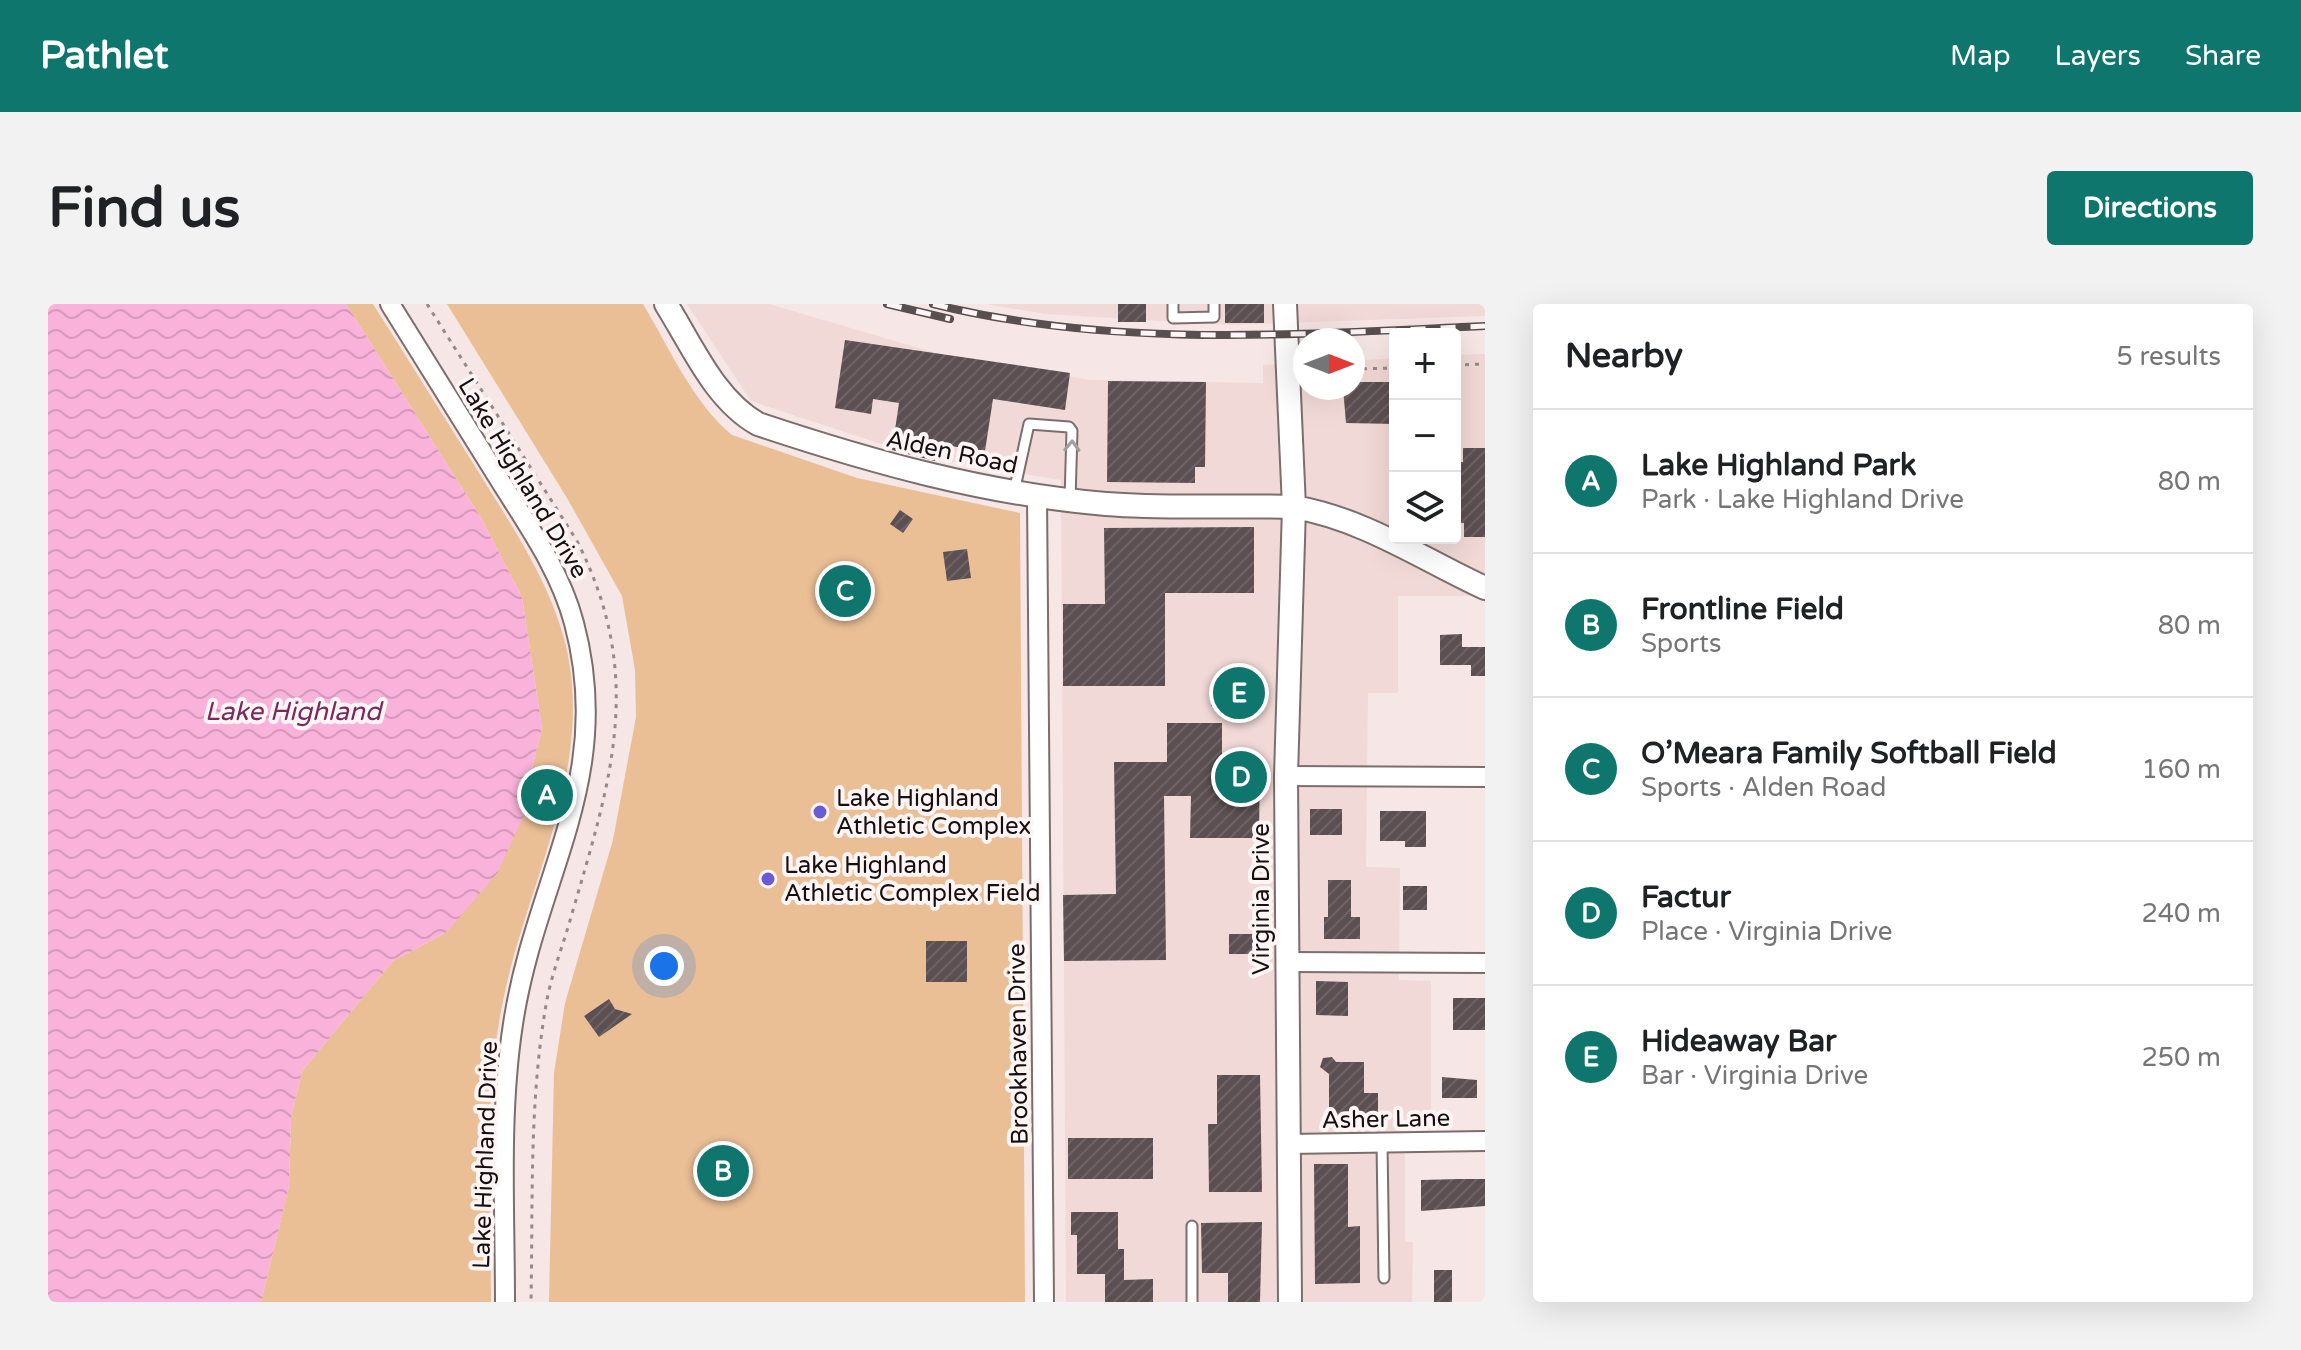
<!DOCTYPE html>
<html lang="en">
<head>
<meta charset="utf-8">
<style>
	body { margin:0; font-family:"Varela Round",sans-serif; background:#f2f2f2; color:#202124 }
	.controls { position:absolute; right:24px; top:24px; display:grid; overflow:hidden; border-radius:8px; box-shadow:0 8px 32px #0002 }
	.controls button { width:72px; height:72px; display:grid; place-items:center; padding:0; border:0; border-bottom:2px solid #e0e0e0; background:#fff; color:#202124; font:40px sans-serif }
	.compass { position:absolute; left:1245px; top:24px; width:72px; height:72px; border-radius:50%; background:#fff; box-shadow:0 8px 32px #0002; rotate:90deg }
	.you { position:absolute; left:616px; top:662px; width:28px; height:28px; margin:-20px; border:6px solid #fff; border-radius:50%; background:#1a73e8; box-shadow:0 0 0 12px #1a73e833 }
	.badge { display:grid; place-items:center; width:52px; height:52px; border-radius:50%; background:#0f766e; color:#fff; font-size:26px; font-weight:700 }
	.pin { position:absolute; translate:-50% -50%; border:4px solid #fff; box-shadow:0 2px 8px #0006 }
	.list { margin:0; padding:0; list-style:none }
	h2 { display:flex; justify-content:space-between; align-items:center; height:104px; margin:0; padding:0 32px; font-size:34px }
	h2 small { font-size:26px; font-weight:400; color:#757577 }
	.list li { display:grid; grid-template-columns:52px 1fr auto; gap:24px; align-items:center; box-sizing:border-box; height:144px; padding:0 32px; border-top:2px solid #e0e0e0 }
	.list b { display:block; font-size:30px; white-space:nowrap }
	.list p { margin:0; font-size:26px; white-space:nowrap; color:#757577 }
	.list em { font-size:26px; font-style:normal; color:#757577 }
	.icon { flex:none; width:44px; height:44px; fill:none; stroke:currentColor; stroke-width:2; stroke-linecap:round; stroke-linejoin:round }
	.map { position:relative; flex:none; width:1437px; height:998px; overflow:hidden; border-radius:8px }
	header { display:flex; align-items:center; gap:48px; box-sizing:border-box; height:112px; padding:0 40px; background:#0f766e; color:#fff }
	header strong { font-size:38px }
	nav { display:flex; gap:44px; margin-inline-start:auto; font-size:28px }
	.intro { display:flex; align-items:center; justify-content:space-between; box-sizing:border-box; height:192px; padding:0 48px }
	h1 { margin:0; font-size:56px }
	.button { padding:20px 36px; border-radius:8px; background:#0f766e; color:#fff; font-size:28px; font-weight:700 }
	main { display:flex; gap:48px; padding:0 48px }
	aside { flex:1; background:#fff; border-radius:8px; box-shadow:0 8px 32px #0002 }
	.map>svg:first-child { display:block }
	.built { fill:#f1d9d7 }
	.green { fill:#eabf96 }
	.water { fill:url(#water-waves) }
	.building { fill:url(#building-hatch) }
	.lines { fill:none; stroke-linecap:round; stroke-linejoin:round }
	.service-casing { stroke:#7c6e6d; stroke-width:13 }
	.minor-casing { stroke:#7c6e6d; stroke-width:22 }
	.tertiary-casing { stroke:#7c6e6d; stroke-width:26 }
	.path { stroke:#968a89; stroke-width:3; stroke-dasharray:4 6; stroke-linecap:butt }
	.service { stroke:#fff; stroke-width:9 }
	.minor { stroke:#fff; stroke-width:18 }
	.tertiary { stroke:#fff; stroke-width:22 }
	.rail-casing { stroke:#584f4e; stroke-width:8 }
	.rail { stroke:#fff5f4; stroke-width:5; stroke-dasharray:15; stroke-linecap:butt }
	.oneway { stroke:#a19f9f }
	.poi-dot { fill:#6a5bd4; stroke:#fff5f4; stroke-width:3 }
	.labels { text-anchor:middle; stroke-width:8; stroke-linejoin:round; paint-order:stroke }
	.street-label { font-size:24px; fill:#15100f; stroke:#fff5f4 }
	.poi-label { font-size:24px; fill:#15100f; stroke:#fff5f4; text-anchor:start }
	.water-label { font-size:26px; font-style:italic; fill:#7a295d; stroke:#fff5f4 }
</style>
</head>
<body>
<header>
<strong>Pathlet</strong>
<nav><a>Map</a><a>Layers</a><a>Share</a></nav>
</header>
<div class="intro"><h1>Find us</h1><a class="button">Directions</a></div>
<main>
<div class="map">
<svg width="1437" height="998" viewBox="0 0 1437 998">
	<defs>
		<pattern id="water-waves" width="16" height="10" patternUnits="userSpaceOnUse" patternTransform="scale(2)"><rect width="16" height="10" fill="#f9b2da"/><path d="M0 5q4-4 8 0t8 0" fill="none" stroke="#d598ba"/></pattern>
		<pattern id="building-hatch" width="6" height="6" patternUnits="userSpaceOnUse" patternTransform="scale(2)"><rect width="6" height="6" fill="#5b4f51"/><path d="M-1 1l2-2M0 6l6-6M5 7l2-2" fill="none" stroke="#6e6465"/></pattern>
	</defs>
	<rect width="100%" height="100%" fill="#f6e6e5"/>
	<path class="built" d="M 639,0 L 721,0 L 891,50 L 1042,76 L 1215,79 L 1215,61 L 1257,59 L 1257,84 L 1305,84 L 1305,57 L 1347,54 L 1347,234 L 1407,234 L 1407,51 L 1437,50 L 1437,292 L 1350,292 L 1350,389 L 1320,389 L 1318,563 L 1352,564 L 1351,676 L 1383,677 L 1383,821 L 1357,822 L 1357,938 L 1365,938 L 1364,998 L 1018,998 L 1013,176 L 909,159 L 839,142 L 703,97 Z
		M 937,0 L 1437,0 L 1437,12 L 1183,21 L 998,10 Z"/>
	<path class="green" d="M 298,0 L 325,0 C 360,55 394,110 428,164 C 463,221 502,277 518,342 C 547,468 477,581 454,702 C 435,798 443,900 443,998 L 213,998 L 241,882 L 243,814 L 254,767 L 345,657 L 399,628 L 480,502 L 485,460 L 494,424 L 474,293 L 433,214 Z
		M 399,0 L 595,0 C 621,43 645,99 684,131 L 809,174 L 972,209 L 977,998 L 501,998 L 506,769 L 517,699 L 565,536 L 588,413 L 587,366 L 574,292 L 519,194 Z"/>
	<path class="water" d="M 0,0 L 298,0 L 433,214 L 474,293 L 494,424 L 485,460 L 480,502 L 450,568 L 399,628 L 345,657 L 254,767 L 243,814 L 241,882 L 213,998 L 0,998 Z"/>
	<path class="building" d="M 1070,0 L 1098,0 L 1098,18 L 1070,18 Z
		M 1177,0 L 1216,0 L 1216,19 L 1177,19 Z
		M 797,36 L 1022,69 L 1017,106 L 945,95 L 937,147 L 889,140 L 887,157 L 844,146 L 851,99 L 825,95 L 823,110 L 787,104 Z
		M 1060,77 L 1158,78 L 1157,163 L 1147,163 L 1147,179 L 1059,178 Z
		M 1305,78 L 1347,78 L 1347,120 L 1298,119 L 1295,84 L 1305,84 Z
		M 1415,144 L 1437,144 L 1437,233 L 1416,233 L 1416,219 L 1407,219 L 1407,158 L 1415,158 Z
		M 852,206 L 865,215 L 855,229 L 842,220 Z
		M 1206,223 L 1206,289 L 1117,289 L 1117,382 L 1015,382 L 1015,300 L 1057,300 L 1056,224 Z
		M 919,245 L 923,274 L 899,277 L 895,248 Z
		M 1414,330 L 1414,343 L 1437,343 L 1437,372 L 1423,372 L 1423,361 L 1392,361 L 1392,331 Z
		M 1219,377 L 1219,401 L 1163,402 L 1163,378 Z
		M 1119,419 L 1174,419 L 1174,451 L 1212,450 L 1211,534 L 1142,534 L 1143,492 L 1116,492 L 1118,656 L 1016,657 L 1015,591 L 1068,590 L 1066,458 L 1119,458 Z
		M 1262,505 L 1294,505 L 1294,531 L 1262,531 Z
		M 1332,507 L 1378,507 L 1378,543 L 1357,543 L 1357,537 L 1332,537 Z
		M 1280,576 L 1303,576 L 1303,613 L 1312,613 L 1312,635 L 1276,635 L 1276,613 L 1280,613 Z
		M 1355,582 L 1379,582 L 1379,606 L 1355,606 Z
		M 1181,630 L 1209,630 L 1209,650 L 1181,650 Z
		M 878,637 L 919,637 L 919,678 L 878,678 Z
		M 1268,677 L 1300,678 L 1300,712 L 1268,711 Z
		M 1405,694 L 1437,694 L 1437,726 L 1405,726 Z
		M 561,695 L 567,705 L 584,710 L 551,733 L 536,712 Z
		M 1284,753 L 1288,758 L 1316,758 L 1316,789 L 1330,789 L 1330,815 L 1281,815 L 1281,770 L 1272,763 L 1275,754 Z
		M 1169,771 L 1212,771 L 1214,888 L 1161,888 L 1160,820 L 1169,820 Z
		M 1394,773 L 1429,776 L 1429,794 L 1394,794 Z
		M 1020,834 L 1105,834 L 1105,875 L 1020,875 Z
		M 1266,860 L 1300,860 L 1300,923 L 1312,922 L 1312,979 L 1267,980 Z
		M 1411,875 L 1437,875 L 1437,902 L 1373,907 L 1373,876 Z
		M 1023,908 L 1070,908 L 1070,945 L 1076,945 L 1076,976 L 1105,975 L 1105,998 L 1057,998 L 1057,970 L 1029,970 L 1029,931 L 1023,931 Z
		M 1214,918 L 1212,998 L 1180,998 L 1180,969 L 1154,969 L 1153,919 Z
		M 1386,966 L 1404,966 L 1404,998 L 1386,998 Z"/>
	<g class="lines">
		<defs>
			<path id="service" d="M 1125,0 L 1125,14 L 1166,13 L 1166,0
				M 966,188 L 981,120 L 1021,123 L 1024,127 L 1022,196
				M 1334,839 L 1336,974
				M 1144,922 L 1144,998"/>
			<path id="minor" d="M 342,0 C 378,58 414,116 451,175 C 479,220 512,266 526,319 C 568,476 487,573 465,720 C 451,811 457,906 457,998
				M 989,193 L 996,998
				M 1238,472 L 1437,473
				M 1240,658 L 1437,659
				M 1240,840 L 1437,837"/>
			<path id="tertiary" d="M 618,0 C 644,41 666,95 710,120 C 824,158 938,190 1058,200 C 1120,205 1183,201 1246,203 C 1316,215 1374,255 1437,284
				M 1237,0 L 1246,203 L 1238,472 L 1242,998"/>
		</defs>
		<use href="#service" class="service-casing"/>
		<use href="#minor" class="minor-casing"/>
		<use href="#tertiary" class="tertiary-casing"/>
		<path class="path" d="M 379,0 L 529,237 C 598,373 563,476 523,613 C 515,642 503,671 498,701 C 481,799 485,899 483,998
			M 1407,61 L 1437,60
			M 1305,65 L 1347,64"/>
		<use href="#service" class="service"/>
		<use href="#minor" class="minor"/>
		<use href="#tertiary" class="tertiary"/>
		<defs>
			<path id="rail" d="M 839,0 L 902,15
				M 885,0 C 1066,45 1253,30 1437,22"/>
		</defs>
		<use href="#rail" class="rail-casing"/>
		<use href="#rail" class="rail"/>
	</g>
	<defs><path id="oneway-chevron" d="M-2-3.5L2.5 0L-2 3.5" fill="none" stroke-width="1.6" stroke-linecap="round" stroke-linejoin="round" transform="scale(2)"/></defs>
	<use class="oneway" href="#oneway-chevron" transform="translate(1024 142) rotate(-88)"/>
	<g class="poi-dot">
		<circle cx="772" cy="508" r="8"/>
		<circle cx="720" cy="575" r="8"/>
	</g>
	<g class="labels">
		<g class="street-label">
			<text transform="translate(904 148) rotate(12)" y="8">Alden Road</text>
			<text transform="translate(475 174) rotate(59)" y="8">Lake Highland Drive</text>
			<text transform="translate(1213 595) rotate(-90)" y="8">Virginia Drive</text>
			<text transform="translate(970 740) rotate(-91)" y="8">Brookhaven Drive</text>
			<text transform="translate(1338 815) rotate(-1)" y="8">Asher Lane</text>
			<text transform="translate(437 851) rotate(-88)" y="8">Lake Highland Drive</text>
		</g>
		<g class="poi-label">
			<text x="788" y="502">Lake Highland<tspan x="788" dy="28">Athletic Complex</tspan></text>
			<text x="736" y="569">Lake Highland<tspan x="736" dy="28">Athletic Complex Field</tspan></text>
		</g>
		<g class="water-label">
			<text x="245" y="416">Lake Highland</text>
		</g>
	</g>
</svg>
<div class="controls">
<button>+</button>
<button>−</button>
<button><svg class="icon" aria-label="layers" viewBox="0 0 24 24"><path d="M12 4l9 5-9 5-9-5zM3 14l9 5 9-5"/></svg></button>
</div>
<svg class="compass" viewBox="-18 -18 36 36"><path d="M0-13l5 13h-10z" fill="#e53935"/><path d="M0 13l5-13h-10z" fill="#757577"/></svg>
<div class="you"></div>
<div class="pin badge" style="left:499px;top:491px">A</div>
<div class="pin badge" style="left:675px;top:867px">B</div>
<div class="pin badge" style="left:797px;top:287px">C</div>
<div class="pin badge" style="left:1193px;top:473px">D</div>
<div class="pin badge" style="left:1191px;top:389px">E</div>
</div>
<aside>
<h2>Nearby<small>5 results</small></h2>
<ul class="list">
<li><span class="badge">A</span><div><b>Lake Highland Park</b><p>Park · Lake Highland Drive</p></div><em>80 m</em></li>
<li><span class="badge">B</span><div><b>Frontline Field</b><p>Sports</p></div><em>80 m</em></li>
<li><span class="badge">C</span><div><b>O’Meara Family Softball Field</b><p>Sports · Alden Road</p></div><em>160 m</em></li>
<li><span class="badge">D</span><div><b>Factur</b><p>Place · Virginia Drive</p></div><em>240 m</em></li>
<li><span class="badge">E</span><div><b>Hideaway Bar</b><p>Bar · Virginia Drive</p></div><em>250 m</em></li>
</ul>
</aside>
</main>
</body>
</html>
